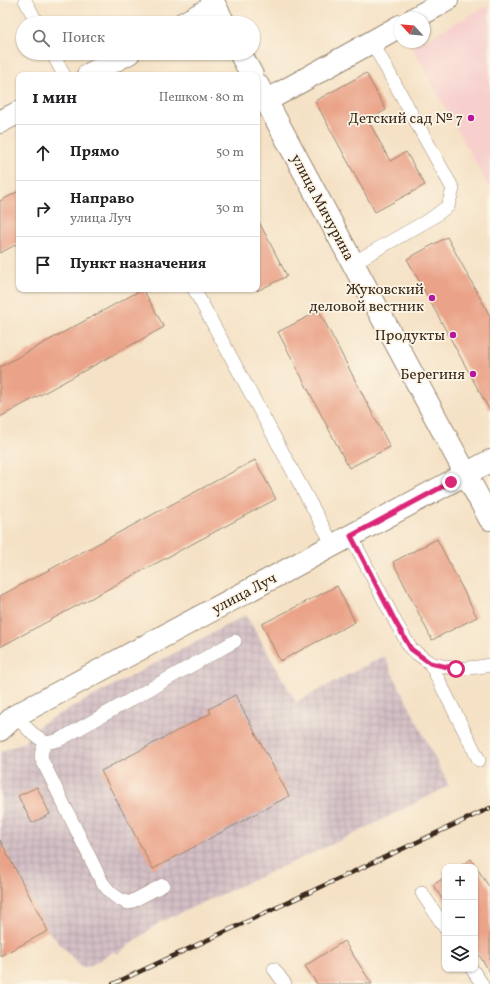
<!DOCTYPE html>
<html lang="ru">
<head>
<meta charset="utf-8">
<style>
	body { margin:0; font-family:Vollkorn,serif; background:#f2f2f2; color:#202124 }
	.controls { position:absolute; right:12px; bottom:12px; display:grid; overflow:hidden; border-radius:8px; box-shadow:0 1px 3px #0004 }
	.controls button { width:36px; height:36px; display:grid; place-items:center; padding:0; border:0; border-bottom:1px solid #e0e0e0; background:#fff; color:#202124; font:20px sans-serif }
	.compass { position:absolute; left:394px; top:12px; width:36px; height:36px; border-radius:50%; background:#fff; box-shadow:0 1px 3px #0004; rotate:296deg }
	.stop { position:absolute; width:12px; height:12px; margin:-9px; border:3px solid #db2777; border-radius:50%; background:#fff }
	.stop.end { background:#db2777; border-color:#fff; box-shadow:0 1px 4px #0008 }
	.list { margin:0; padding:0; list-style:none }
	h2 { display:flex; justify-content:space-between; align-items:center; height:52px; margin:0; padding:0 16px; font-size:17px }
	h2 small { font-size:13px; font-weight:400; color:#757577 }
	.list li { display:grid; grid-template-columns:26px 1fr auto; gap:12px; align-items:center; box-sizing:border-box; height:56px; padding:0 16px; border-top:1px solid #e0e0e0 }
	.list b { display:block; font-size:15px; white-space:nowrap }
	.list p { margin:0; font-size:13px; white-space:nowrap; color:#757577 }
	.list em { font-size:13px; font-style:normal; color:#757577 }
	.icon { flex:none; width:22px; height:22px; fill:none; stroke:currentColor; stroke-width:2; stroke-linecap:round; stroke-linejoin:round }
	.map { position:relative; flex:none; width:490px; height:984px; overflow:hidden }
	.search { position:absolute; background:#fff; box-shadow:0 1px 3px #0004; left:16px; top:16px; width:244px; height:44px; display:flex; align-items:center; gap:10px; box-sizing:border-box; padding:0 14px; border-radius:22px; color:#757577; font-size:15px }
	.panel { position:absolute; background:#fff; box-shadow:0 1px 3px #0004; left:16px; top:72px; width:244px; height:220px; border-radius:8px }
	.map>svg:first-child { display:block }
	.built { fill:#f7d0ce }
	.industrial { fill:url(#industrial-grid) }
	.building { fill:#eaa388 }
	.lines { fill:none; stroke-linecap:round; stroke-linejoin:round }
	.lane-casing { stroke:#988672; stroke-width:14 }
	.street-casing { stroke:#988672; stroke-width:24 }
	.secondary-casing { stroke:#988672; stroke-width:24 }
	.lane { stroke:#fff; stroke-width:13 }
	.street { stroke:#fff; stroke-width:22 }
	.secondary { stroke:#fff; stroke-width:22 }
	.rail-casing { stroke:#3b2a1e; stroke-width:4.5 }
	.rail { stroke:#fcf5e5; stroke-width:3; stroke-dasharray:9; stroke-linecap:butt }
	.route { stroke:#db2777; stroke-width:5 }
	.poi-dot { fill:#b5179e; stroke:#fcf5e5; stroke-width:1.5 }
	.labels { text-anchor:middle; stroke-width:3.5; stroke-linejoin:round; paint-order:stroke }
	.poi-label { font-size:15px; fill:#3b2a1e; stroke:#fcf5e5; text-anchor:end }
	.street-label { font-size:15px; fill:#3b2a1e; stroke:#fcf5e5 }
</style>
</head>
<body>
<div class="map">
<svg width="490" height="984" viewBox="0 0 490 984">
	<defs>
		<pattern id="industrial-grid" width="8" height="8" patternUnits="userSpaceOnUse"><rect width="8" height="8" fill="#d2bec4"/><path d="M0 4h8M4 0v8" fill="none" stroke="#b5a3a8"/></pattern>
	</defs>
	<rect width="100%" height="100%" fill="#fcf5e5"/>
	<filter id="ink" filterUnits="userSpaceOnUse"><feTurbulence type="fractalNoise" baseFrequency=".025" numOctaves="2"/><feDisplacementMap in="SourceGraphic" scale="8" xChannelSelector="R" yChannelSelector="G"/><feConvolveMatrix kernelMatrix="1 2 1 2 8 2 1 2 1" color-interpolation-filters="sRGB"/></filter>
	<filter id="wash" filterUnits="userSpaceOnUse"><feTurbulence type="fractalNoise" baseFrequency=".012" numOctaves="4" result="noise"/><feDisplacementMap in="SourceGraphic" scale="16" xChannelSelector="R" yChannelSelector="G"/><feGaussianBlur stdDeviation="0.9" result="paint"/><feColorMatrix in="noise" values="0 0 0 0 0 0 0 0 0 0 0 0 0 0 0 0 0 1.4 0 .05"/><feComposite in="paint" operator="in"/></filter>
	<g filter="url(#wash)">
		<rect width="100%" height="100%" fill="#f5e2c6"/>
		<path class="built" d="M 490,4 L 490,189 L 412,47 L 421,42 L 424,42 L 424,40 Z"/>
		<path class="industrial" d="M 246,615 L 296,702 L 384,656 L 449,786 L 350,836 L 160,922 L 117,954 L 114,951 L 90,966 L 82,968 L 48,931 L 0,840 L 0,752 L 24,742 L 41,724 Z"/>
		<g id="blocks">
			<path class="building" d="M 366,73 L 386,110 L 368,120 L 390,161 L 406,152 L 425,185 L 375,212 L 315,101 Z
				M 19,191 L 19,243 L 0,253 L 0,201 Z
				M 257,218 L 287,276 L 257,291 Z
				M 447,237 L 490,316 L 490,411 L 407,259 Z
				M 143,289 L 164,327 L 0,417 L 0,367 Z
				M 319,311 L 390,447 L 349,468 L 278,332 Z
				M 255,460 L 276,499 L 0,647 L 0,596 Z
				M 437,539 L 477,617 L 432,640 L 393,562 Z
				M 337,586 L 355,622 L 280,661 L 262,624 Z
				M 235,695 L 289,796 L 153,869 L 101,771 L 211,713 L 209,709 Z
				M 37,787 L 50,814 L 32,823 L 18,796 Z
				M 0,840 L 48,931 L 0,956 Z
				M 471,859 L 490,888 L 490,972 L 475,949 L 475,867 L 459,867 Z
				M 445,877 L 445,903 L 433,885 Z
				M 344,941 L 372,984 L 317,984 L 305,966 Z"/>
		</g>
	</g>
	<g filter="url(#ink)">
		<use href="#blocks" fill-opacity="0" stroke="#988672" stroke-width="1"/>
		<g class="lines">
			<defs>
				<path id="lane" d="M 25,0 L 37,23
					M 52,53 L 64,75
					M 353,263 L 432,218 L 448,206 L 453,189 L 372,42
					M 194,289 L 333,545
					M 351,536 L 396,623 L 411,649 L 430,663 L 456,669 L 478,667 L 490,665
					M 430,663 L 479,760
					M 15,716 L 32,733 L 46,743 L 59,740 L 235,641
					M 46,743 L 42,750 L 41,758 L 102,882 C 110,893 116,899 129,903 L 163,885
					M 422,893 L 445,928
					M 274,969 L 285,984
					M 472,969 L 482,984"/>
				<path id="street" d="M 184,23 L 215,6
					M 88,75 L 129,53
					M 0,122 L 19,112
					M 0,730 L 15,716 L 490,461"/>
				<path id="secondary" d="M 212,0 L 224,23
					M 415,18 L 447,0
					M 240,53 L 252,75
					M 257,84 L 490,519
					M 266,101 L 400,26"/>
			</defs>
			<use href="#lane" class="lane-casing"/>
			<use href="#street" class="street-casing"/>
			<use href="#secondary" class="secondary-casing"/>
			<use href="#lane" class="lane"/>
			<use href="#street" class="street"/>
			<use href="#secondary" class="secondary"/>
			<defs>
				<path id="rail" d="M 113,984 L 490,808"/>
			</defs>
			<use href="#rail" class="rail-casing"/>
			<use href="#rail" class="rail"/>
		</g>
	</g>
	<g class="lines" filter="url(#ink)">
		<path class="route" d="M 451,482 L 351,536 L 396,623 L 411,649 L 430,663 L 456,669"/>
	</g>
	<g class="poi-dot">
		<circle cx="471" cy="118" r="4"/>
		<circle cx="432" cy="298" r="4"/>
		<circle cx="453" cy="335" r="4"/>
		<circle cx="473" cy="374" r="4"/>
	</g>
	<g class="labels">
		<g class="poi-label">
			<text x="463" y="123">Детский сад № 7</text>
			<text x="424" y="294">Жуковский<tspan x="424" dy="17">деловой вестник</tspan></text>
			<text x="445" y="340">Продукты</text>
			<text x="465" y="379">Берегиня</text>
		</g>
		<g class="street-label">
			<text transform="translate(323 207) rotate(62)" y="5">улица Мичурина</text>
			<text transform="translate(244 593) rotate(-28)" y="5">улица Луч</text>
		</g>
	</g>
</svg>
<div class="controls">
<button>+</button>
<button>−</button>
<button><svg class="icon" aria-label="layers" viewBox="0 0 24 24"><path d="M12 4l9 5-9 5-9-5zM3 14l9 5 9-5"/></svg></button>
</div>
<svg class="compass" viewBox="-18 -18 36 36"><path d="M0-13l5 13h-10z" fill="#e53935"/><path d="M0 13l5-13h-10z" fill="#757577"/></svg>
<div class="stop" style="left:456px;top:669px"></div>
<div class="stop end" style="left:451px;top:482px"></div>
<div class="search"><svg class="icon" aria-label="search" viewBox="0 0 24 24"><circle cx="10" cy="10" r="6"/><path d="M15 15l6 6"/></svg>Поиск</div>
<section class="panel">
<h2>1 мин<small>Пешком · 80 m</small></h2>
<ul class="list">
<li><svg class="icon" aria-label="ahead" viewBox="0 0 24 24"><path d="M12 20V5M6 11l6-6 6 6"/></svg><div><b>Прямо</b></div><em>50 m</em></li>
<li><svg class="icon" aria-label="right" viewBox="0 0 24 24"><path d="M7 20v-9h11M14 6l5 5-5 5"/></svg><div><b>Направо</b><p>улица Луч</p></div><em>30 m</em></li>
<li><svg class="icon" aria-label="arrive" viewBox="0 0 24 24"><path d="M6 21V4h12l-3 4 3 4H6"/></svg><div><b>Пункт назначения</b></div></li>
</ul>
</section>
</div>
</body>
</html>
